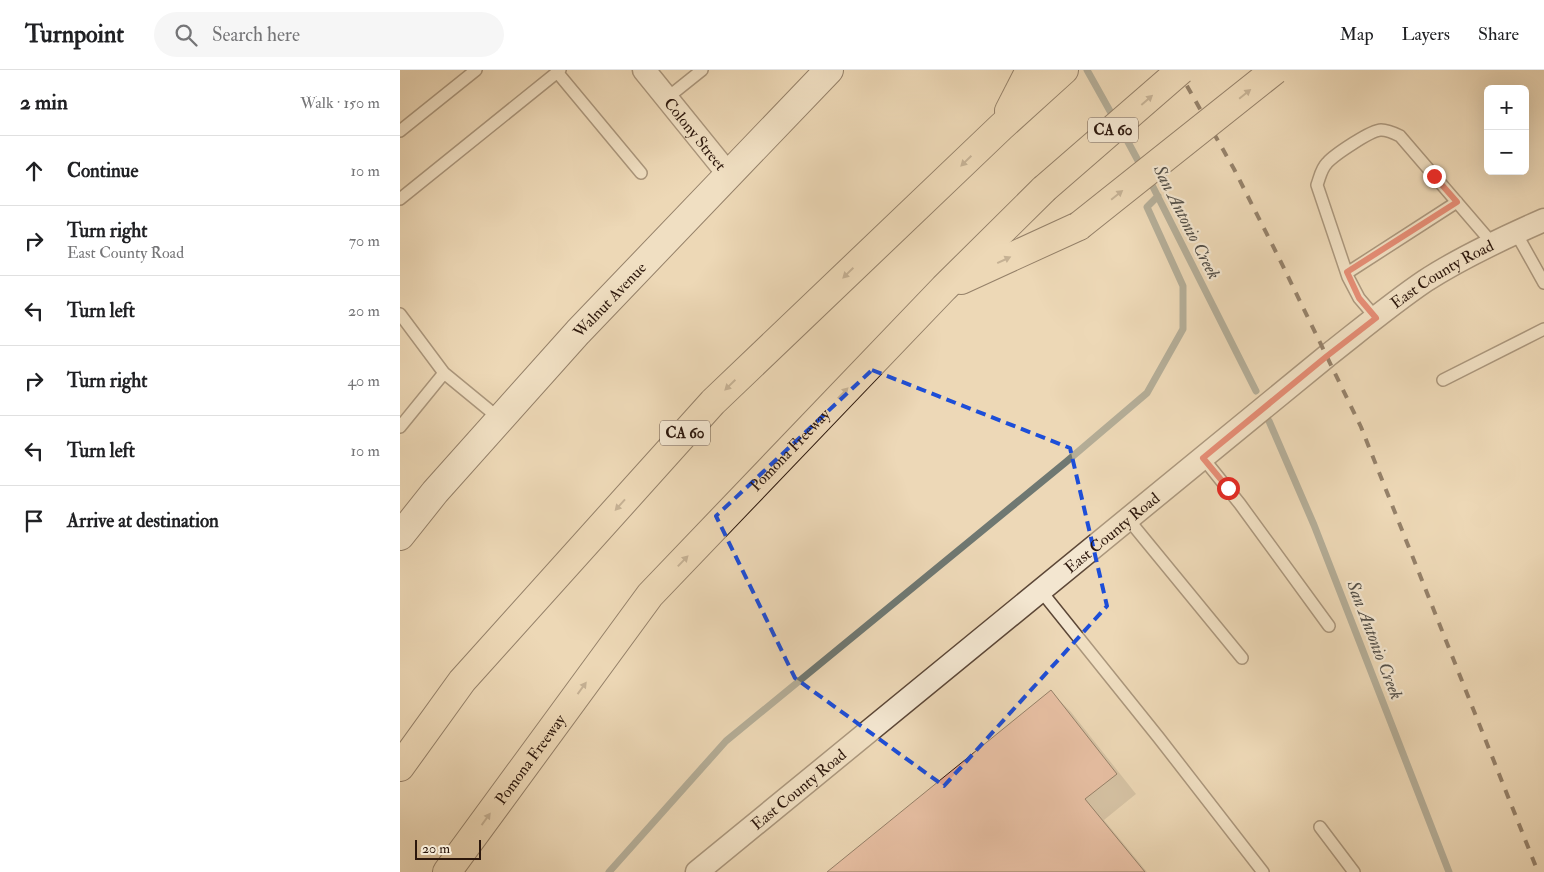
<!DOCTYPE html>
<html lang="en">
<head>
<meta charset="utf-8">
<style>
	body { margin:0; font-family:"IM FELL Double Pica",serif; background:#f6f6f6; color:#202124 }
	.controls { position:absolute; right:15px; top:15px; display:grid; overflow:hidden; border-radius:8px; box-shadow:0 5px 20px #0002 }
	.controls button { width:45px; height:45px; display:grid; place-items:center; padding:0; border:0; border-bottom:1px solid #e0e0e0; background:#fff; color:#202124; font:25px sans-serif }
	.scale { position:absolute; left:15px; bottom:12px; width:66px; box-sizing:border-box; padding-left:5px; border:2px solid #2c170c; border-top:0; font-size:14px; line-height:18px; white-space:nowrap; color:#2c170c; -webkit-text-stroke:4px #f3e6d0; paint-order:stroke }
	.stop { position:absolute; width:15px; height:15px; margin:-11px; border:4px solid #d93025; border-radius:50%; background:#fff }
	.stop.end { background:#d93025; border-color:#fff; box-shadow:0 1px 5px #0008 }
	.list { margin:0; padding:0; list-style:none }
	h2 { display:flex; justify-content:space-between; align-items:center; height:65px; margin:0; padding:0 20px; font-size:21px }
	h2 small { font-size:16px; font-weight:400; color:#757577 }
	.list li { display:grid; grid-template-columns:32px 1fr auto; gap:15px; align-items:center; box-sizing:border-box; height:70px; padding:0 20px; border-top:1px solid #e0e0e0 }
	.list b { display:block; font-size:19px; white-space:nowrap }
	.list p { margin:0; font-size:16px; white-space:nowrap; color:#757577 }
	.list em { font-size:16px; font-style:normal; color:#757577 }
	.icon { flex:none; width:28px; height:28px; fill:none; stroke:currentColor; stroke-width:2; stroke-linecap:round; stroke-linejoin:round }
	.map { position:relative; flex:none; width:1144px; height:802px; overflow:hidden }
	header { display:flex; align-items:center; gap:30px; box-sizing:border-box; height:70px; padding:0 25px; background:#fff; border-bottom:1px solid #e0e0e0 }
	header strong { font-size:24px }
	nav { display:flex; gap:28px; margin-inline-start:auto; font-size:18px }
	.search { width:350px; height:45px; background:#f6f6f6; display:flex; align-items:center; gap:12px; box-sizing:border-box; padding:0 18px; border-radius:28px; color:#757577; font-size:19px }
	main { display:flex }
	aside { flex:1; background:#fff }
	.map>svg:first-child { display:block }
	.shadow { fill:#0003 }
	.lines { fill:none; stroke-linecap:round; stroke-linejoin:round }
	.stream { stroke:#6f7872; stroke-width:7 }
	.building { fill:#e4a591; stroke:#2c170c }
	.lane-casing { stroke:#5c4737; stroke-width:14 }
	.street-casing { stroke:#5c4737; stroke-width:25 }
	.secondary-casing { stroke:#2c170c; stroke-width:30 }
	.highway-casing { stroke:#2c170c; stroke-width:30 }
	.lane { stroke:#f3e6d0; stroke-width:11 }
	.street { stroke:#f3e6d0; stroke-width:22 }
	.secondary { stroke:#f3e6d0; stroke-width:28 }
	.highway { stroke:#edd8b7; stroke-width:28 }
	.rail { stroke:#2c170c; stroke-width:4; stroke-dasharray:9 9; stroke-linecap:butt }
	.highway-bridge-casing { stroke:#2c170c; stroke-width:30; stroke-linecap:butt }
	.highway-bridge { stroke:#edd8b7; stroke-width:28 }
	.oneway { fill:#96816a }
	.route { stroke:#d93025; stroke-width:6 }
	.marked { fill:none; stroke:#1d4ed8; stroke-width:4; stroke-dasharray:10 6; stroke-linejoin:round }
	.labels { text-anchor:middle; stroke-width:4.5; stroke-linejoin:round; paint-order:stroke }
	.shield { fill:#f3e6d0; stroke:#685547; stroke-width:1 }
	.shield-label { font-size:15px; font-weight:bold; fill:#2c170c }
	.street-label { font-size:16px; fill:#2c170c; stroke:#f3e6d0 }
	.water-label { font-size:18px; font-style:italic; fill:#534f48; stroke:#f3e6d0 }
</style>
</head>
<body>
<header>
<strong>Turnpoint</strong>
<div class="search"><svg class="icon" aria-label="search" viewBox="0 0 24 24"><circle cx="10" cy="10" r="6"/><path d="M15 15l6 6"/></svg>Search here</div>
<nav><a>Map</a><a>Layers</a><a>Share</a></nav>
</header>
<main>
<aside>
<h2>2 min<small>Walk · 150 m</small></h2>
<ul class="list">
<li><svg class="icon" aria-label="ahead" viewBox="0 0 24 24"><path d="M12 20V5M6 11l6-6 6 6"/></svg><div><b>Continue</b></div><em>10 m</em></li>
<li><svg class="icon" aria-label="right" viewBox="0 0 24 24"><path d="M7 20v-9h11M14 6l5 5-5 5"/></svg><div><b>Turn right</b><p>East County Road</p></div><em>70 m</em></li>
<li><svg class="icon" aria-label="left" viewBox="0 0 24 24"><path d="M17 20v-9H6M10 6l-5 5 5 5"/></svg><div><b>Turn left</b></div><em>20 m</em></li>
<li><svg class="icon" aria-label="right" viewBox="0 0 24 24"><path d="M7 20v-9h11M14 6l5 5-5 5"/></svg><div><b>Turn right</b></div><em>40 m</em></li>
<li><svg class="icon" aria-label="left" viewBox="0 0 24 24"><path d="M17 20v-9H6M10 6l-5 5 5 5"/></svg><div><b>Turn left</b></div><em>10 m</em></li>
<li><svg class="icon" aria-label="arrive" viewBox="0 0 24 24"><path d="M6 21V4h12l-3 4 3 4H6"/></svg><div><b>Arrive at destination</b></div></li>
</ul>
</aside>
<div class="map">
<svg width="1144" height="802" viewBox="0 0 1144 802">
	<rect width="100%" height="100%" fill="#edd8b7"/>
	<filter id="stains"><feTurbulence type="fractalNoise" baseFrequency=".004" numOctaves="4"/><feColorMatrix values="0 0 0 0 .2 0 0 0 0 .09 0 0 0 0 .02 0 0 0 .5 -.17"/></filter>
	<radialGradient id="worn" r=".72"><stop offset=".6" stop-color="#630" stop-opacity="0"/><stop offset="1" stop-color="#630" stop-opacity=".3"/></radialGradient>
	<path class="shadow" d="M 651,622 L 671,642 L 736,724 L 704,750 L 747,802 L 429,802 Z"/>
	<g class="lines">
		<path class="stream" d="M 687,0 L 715,50
			M 721,59 L 742,98
			M 748,107 L 856,321
			M 869,351 L 914,455 L 1049,802
			M 209,802 L 326,671 L 666,392 L 747,323 L 783,259 L 783,216 L 747,137 L 758,126"/>
	</g>
	<path class="building" d="M 651,620 L 717,704 L 685,729 L 745,802 L 427,802 Z"/>
	<g class="lines">
		<defs>
			<path id="lane" d="M 157,2 L 241,103
				M 267,28 L 302,0
				M 0,61 L 76,0
				M 0,129 L 160,0
				M 1116,163 L 1144,213
				M 947,203 L 1057,132
				M 0,244 L 44,303 L 0,357
				M 976,248 L 959,228 L 948,207 L 917,115 C 920,107 921,99 927,93 C 934,85 971,60 981,60 C 987,60 994,63 1000,66 L 1092,173
				M 44,303 L 100,349
				M 1043,310 L 1144,259
				M 803,388 L 840,434 L 929,556
				M 728,449 L 842,588
				M 641,521 L 759,668 L 863,802
				M 920,757 L 954,802"/>
			<g id="street">
				<path id="s1" d="M 244,0 L 329,105"/>
				<path id="s2" d="M 297,802 L 927,286 C 959,261 991,234 1025,211 C 1062,187 1103,168 1144,150"/>
			</g>
			<g id="secondary">
				<path id="s3" d="M 0,466 L 35,422 L 178,262 L 429,0"/>
			</g>
			<g id="highway">
				<path d="M 609,41 L 630,0"/>
				<path d="M 561,210 L 679,156"/>
				<path d="M 0,697 L 62,611 L 313,332 L 601,57 L 664,0"/>
				<path id="s4" d="M 47,802 L 250,525 L 544,218 L 644,119"/>
			</g>
		</defs>
		<use href="#lane" class="lane-casing"/>
		<use href="#street" class="street-casing"/>
		<use href="#secondary" class="secondary-casing"/>
		<use href="#highway" class="highway-casing"/>
		<use href="#lane" class="lane"/>
		<use href="#street" class="street"/>
		<use href="#secondary" class="secondary"/>
		<use href="#highway" class="highway"/>
		<path class="rail" d="M 778,0 L 834,99 L 880,190 L 961,357 L 1138,802"/>
		<defs>
			<path id="highway-bridge" d="M 644,119 L 781,0
				M 679,156 L 875,0"/>
		</defs>
		<use href="#highway-bridge" class="highway-bridge-casing"/>
		<use href="#highway-bridge" class="highway-bridge"/>
	</g>
	<defs><path id="oneway-solid" d="M-6-.8H1V-3.2L6.5 0L1 3.2V.8H-6Z" transform="scale(1.25)"/></defs>
	<g class="oneway">
		<use href="#oneway-solid" transform="translate(845 24) rotate(-39)"/>
		<use href="#oneway-solid" transform="translate(747 30) rotate(-41)"/>
		<use href="#oneway-solid" transform="translate(566 91) rotate(136)"/>
		<use href="#oneway-solid" transform="translate(717 125) rotate(-39)"/>
		<use href="#oneway-solid" transform="translate(604 190) rotate(-25)"/>
		<use href="#oneway-solid" transform="translate(448 203) rotate(136)"/>
		<use href="#oneway-solid" transform="translate(330 315) rotate(136)"/>
		<use href="#oneway-solid" transform="translate(443 323) rotate(-46)"/>
		<use href="#oneway-solid" transform="translate(220 435) rotate(132)"/>
		<use href="#oneway-solid" transform="translate(283 491) rotate(-46)"/>
		<use href="#oneway-solid" transform="translate(182 618) rotate(-54)"/>
		<use href="#oneway-solid" transform="translate(86 749) rotate(-54)"/>
	</g>
	<g class="lines">
		<path class="route" d="M 828,418 L 803,388 L 927,286 L 976,248 L 959,228 L 947,202 L 1057,132 L 1034,106"/>
	</g>
	<path d="M0 0H1144V802H0ZM 472,300 L 670,378 L 707,536 L 544,716 L 395,608 L 316,446 Z" fill="#edd8b7" fill-opacity=".55" fill-rule="evenodd"/>
	<path class="marked" d="M 472,300 L 670,378 L 707,536 L 544,716 L 395,608 L 316,446 Z"/>
	<g class="labels">
		<g class="shield">
			<rect x="688" y="47.5" width="50" height="25" rx="4"/>
			<rect x="260" y="350.5" width="50" height="25" rx="4"/>
		</g>
		<g class="shield-label">
			<text x="713" y="65">CA 60</text>
			<text x="285" y="368">CA 60</text>
		</g>
		<g class="street-label">
			<text dy="6" stroke="none"><textPath href="#s1" startOffset="82">Colony Street</textPath></text>
			<text dy="6" stroke="none"><textPath href="#s2" startOffset="956">East County Road</textPath></text>
			<text dy="6" stroke="none"><textPath href="#s3" startOffset="316">Walnut Avenue</textPath></text>
			<text dy="6" stroke="none"><textPath href="#s4" startOffset="545">Pomona Freeway</textPath></text>
			<text dy="6" stroke="none"><textPath href="#s2" startOffset="536">East County Road</textPath></text>
			<text dy="6" stroke="none"><textPath href="#s4" startOffset="140">Pomona Freeway</textPath></text>
			<text dy="6" stroke="none"><textPath href="#s2" startOffset="131">East County Road</textPath></text>
		</g>
		<g class="water-label">
			<text transform="translate(787 152) rotate(63)" y="6">San Antonio Creek</text>
			<text transform="translate(975 570) rotate(69)" y="6">San Antonio Creek</text>
		</g>
	</g>
	<rect width="100%" height="100%" filter="url(#stains)"/>
	<rect width="100%" height="100%" fill="url(#worn)"/>
</svg>
<div class="controls">
<button>+</button>
<button>−</button>
</div>
<div class="scale">20 m</div>
<div class="stop" style="left:828px;top:418px"></div>
<div class="stop end" style="left:1034px;top:106px"></div>
</div>
</main>
</body>
</html>
